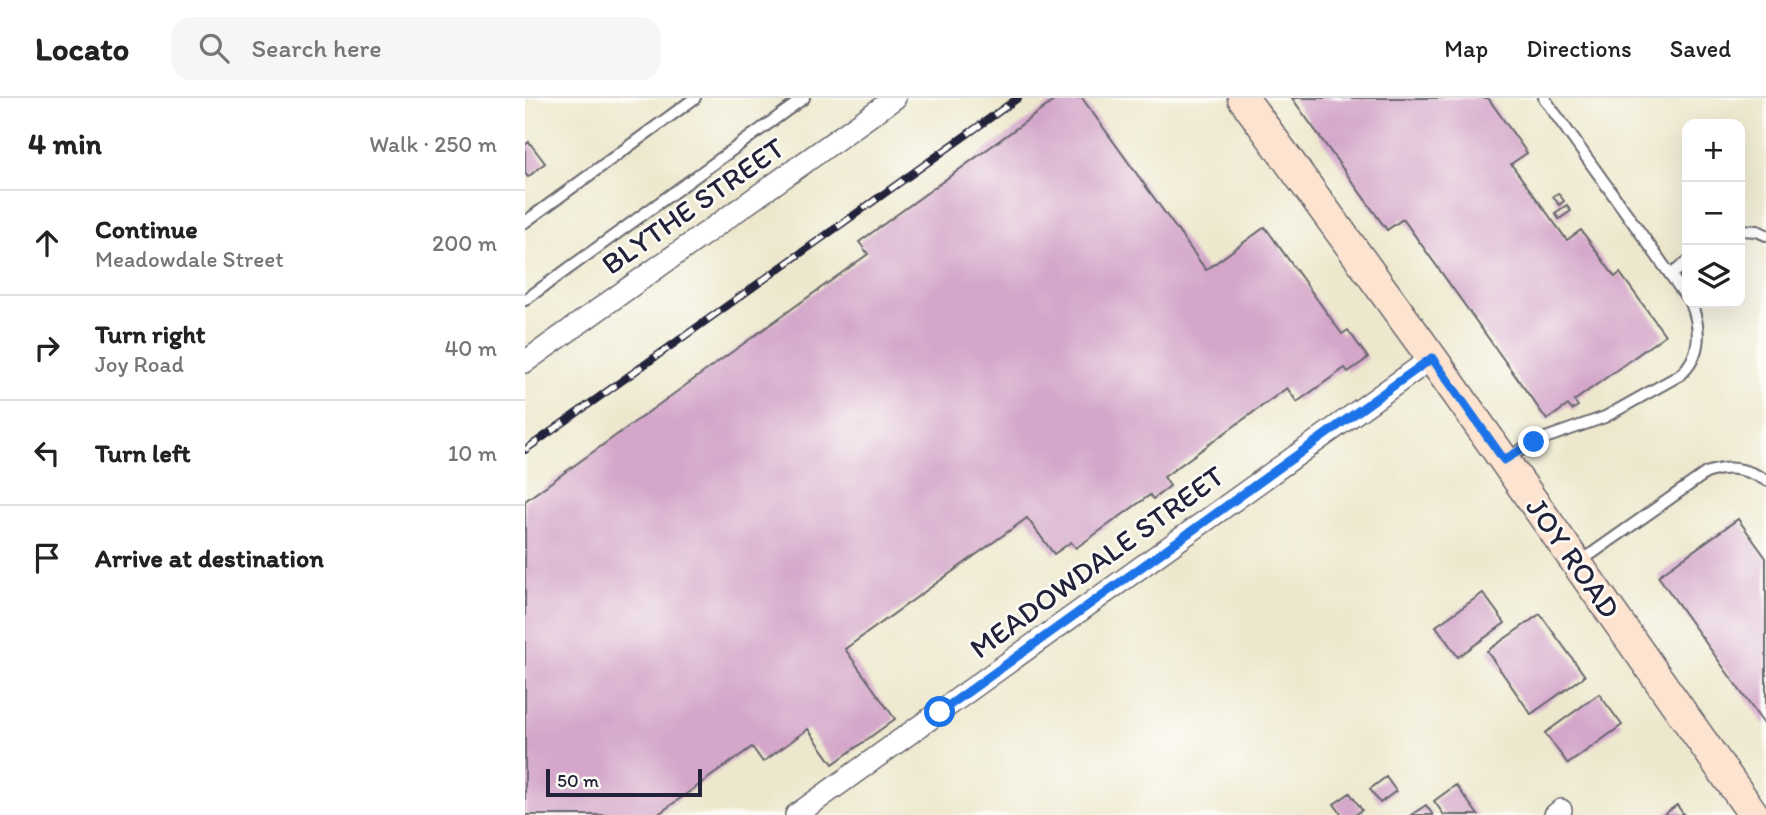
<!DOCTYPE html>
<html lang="en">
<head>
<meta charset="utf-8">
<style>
	body { margin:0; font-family:Itim,sans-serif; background:#f6f6f6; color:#222 }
	.controls { position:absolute; right:21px; top:21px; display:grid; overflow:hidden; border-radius:14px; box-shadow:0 7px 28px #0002 }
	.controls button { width:63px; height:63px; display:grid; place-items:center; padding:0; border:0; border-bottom:2px solid #e0e0e0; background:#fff; color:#222; font:35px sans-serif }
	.scale { position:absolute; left:21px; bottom:18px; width:156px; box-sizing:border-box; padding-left:7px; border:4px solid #22223b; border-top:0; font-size:19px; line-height:24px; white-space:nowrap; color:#22223b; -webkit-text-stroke:5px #fdfcf7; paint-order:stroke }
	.stop { position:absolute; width:21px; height:21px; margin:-16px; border:5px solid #1a73e8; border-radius:50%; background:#fff }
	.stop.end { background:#1a73e8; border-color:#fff; box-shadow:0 2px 7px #0008 }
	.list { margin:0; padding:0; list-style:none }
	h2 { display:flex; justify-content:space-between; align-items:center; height:91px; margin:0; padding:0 28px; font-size:30px }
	h2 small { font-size:23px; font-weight:400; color:#767676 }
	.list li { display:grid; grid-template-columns:46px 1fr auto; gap:21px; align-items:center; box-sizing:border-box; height:105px; padding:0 28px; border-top:2px solid #e0e0e0 }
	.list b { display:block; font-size:26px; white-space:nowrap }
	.list p { margin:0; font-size:23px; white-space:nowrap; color:#767676 }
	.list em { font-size:23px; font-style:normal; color:#767676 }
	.icon { flex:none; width:38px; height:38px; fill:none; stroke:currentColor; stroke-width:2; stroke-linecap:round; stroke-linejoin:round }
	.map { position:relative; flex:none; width:1241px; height:717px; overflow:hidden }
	header { display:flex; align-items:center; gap:42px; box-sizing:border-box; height:98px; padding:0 35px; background:#fff; border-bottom:2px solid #e0e0e0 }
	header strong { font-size:33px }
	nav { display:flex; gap:38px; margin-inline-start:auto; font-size:24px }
	.search { width:490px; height:63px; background:#f6f6f6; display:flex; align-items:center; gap:18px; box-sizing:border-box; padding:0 24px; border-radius:21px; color:#767676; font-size:26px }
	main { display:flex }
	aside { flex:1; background:#fff }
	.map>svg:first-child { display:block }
	.building { fill:#d4a7ca }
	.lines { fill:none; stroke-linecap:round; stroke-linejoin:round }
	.lane-casing { stroke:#69676e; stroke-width:14 }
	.street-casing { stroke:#69676e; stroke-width:24 }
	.secondary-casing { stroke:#69676e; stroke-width:33 }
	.lane { stroke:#fff; stroke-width:10 }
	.street { stroke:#fff; stroke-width:21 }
	.secondary { stroke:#fde4d0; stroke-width:30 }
	.rail-casing { stroke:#22223b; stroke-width:8 }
	.rail { stroke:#fdfcf7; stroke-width:5; stroke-dasharray:16; stroke-linecap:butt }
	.route { stroke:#1a73e8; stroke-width:9 }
	.labels { text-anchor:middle; stroke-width:5; stroke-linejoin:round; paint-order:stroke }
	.street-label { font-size:30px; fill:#22223b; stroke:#fdfcf7 }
</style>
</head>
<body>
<header>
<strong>Locato</strong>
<div class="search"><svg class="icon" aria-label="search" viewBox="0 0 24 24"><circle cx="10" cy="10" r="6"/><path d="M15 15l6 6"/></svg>Search here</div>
<nav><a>Map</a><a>Directions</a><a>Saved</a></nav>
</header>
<main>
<aside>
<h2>4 min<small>Walk · 250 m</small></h2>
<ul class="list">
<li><svg class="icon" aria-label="ahead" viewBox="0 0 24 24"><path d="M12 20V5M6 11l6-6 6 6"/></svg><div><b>Continue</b><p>Meadowdale Street</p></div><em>200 m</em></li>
<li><svg class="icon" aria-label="right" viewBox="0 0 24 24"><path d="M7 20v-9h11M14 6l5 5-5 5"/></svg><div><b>Turn right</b><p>Joy Road</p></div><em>40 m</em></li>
<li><svg class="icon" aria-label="left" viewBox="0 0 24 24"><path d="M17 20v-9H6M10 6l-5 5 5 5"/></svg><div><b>Turn left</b></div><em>10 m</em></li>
<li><svg class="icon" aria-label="arrive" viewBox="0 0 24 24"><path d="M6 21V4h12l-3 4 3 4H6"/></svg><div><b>Arrive at destination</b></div></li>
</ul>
</aside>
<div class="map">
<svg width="1241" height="717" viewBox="0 0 1241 717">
	<rect width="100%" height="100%" fill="#fdfcf7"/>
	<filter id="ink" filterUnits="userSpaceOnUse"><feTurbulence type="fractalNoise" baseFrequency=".0143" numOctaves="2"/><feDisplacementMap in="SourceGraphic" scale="14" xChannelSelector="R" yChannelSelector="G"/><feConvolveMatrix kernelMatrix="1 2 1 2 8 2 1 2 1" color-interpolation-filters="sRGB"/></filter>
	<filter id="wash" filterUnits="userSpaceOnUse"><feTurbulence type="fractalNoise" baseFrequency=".00686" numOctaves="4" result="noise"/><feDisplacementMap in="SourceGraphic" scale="28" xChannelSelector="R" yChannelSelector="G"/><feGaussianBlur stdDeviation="1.57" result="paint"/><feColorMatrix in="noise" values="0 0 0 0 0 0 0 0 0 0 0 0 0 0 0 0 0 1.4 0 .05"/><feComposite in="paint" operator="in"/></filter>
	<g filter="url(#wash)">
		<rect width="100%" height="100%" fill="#ede8cd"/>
		<g id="blocks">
			<path class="building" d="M 533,0 L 557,0 L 681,172 L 740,129 L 817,236 L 823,232 L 843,260 L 823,274 L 820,270 L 772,304 L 762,290 L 639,379 L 645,388 L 628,401 L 625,397 L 551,450 L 546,444 L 529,456 L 502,420 L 320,551 L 370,621 L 308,666 L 283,631 L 238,664 L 227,649 L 132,717 L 0,717 L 0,403 L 343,156 L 334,144 Z
				M 767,0 L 963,0 L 1002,55 L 986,66 L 1042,142 L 1056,132 L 1090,179 L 1095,175 L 1140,237 L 1049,303 L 1053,308 L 1047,312 L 1043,307 L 1022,322 L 878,121 L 862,132 Z
				M 4,44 L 20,65 L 3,79 L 0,75 L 0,47 Z
				M 1033,95 L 1039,103 L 1034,107 L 1028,98 Z
				M 1042,107 L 1046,113 L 1034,121 L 1030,115 Z
				M 1213,421 L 1241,460 L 1241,629 L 1133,478 Z
				M 958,495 L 980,525 L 933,559 L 911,528 Z
				M 1015,516 L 1060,578 L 1006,616 L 962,553 Z
				M 1074,596 L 1097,627 L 1043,666 L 1020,635 Z
				M 861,679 L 871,693 L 855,705 L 845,691 Z
				M 931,687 L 953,717 L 919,717 L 909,703 Z
				M 825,695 L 837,712 L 830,717 L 817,717 L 809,706 Z
				M 901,707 L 908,717 L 886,717 Z
				M 1152,707 L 1159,717 L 1138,717 Z"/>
		</g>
	</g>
	<g filter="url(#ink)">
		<use href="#blocks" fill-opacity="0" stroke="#69676e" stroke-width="2"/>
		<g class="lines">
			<defs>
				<path id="lane" d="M 1019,0 L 1162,200
					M 0,124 L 170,0
					M 1215,132 L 1232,133 L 1241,137
					M 1146,177 L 1162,164
					M 0,202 L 279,0
					M 981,361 L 1009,344 L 1080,319 L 1155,277 C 1177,258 1176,230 1166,205
					M 1052,466 L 1181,375 C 1205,367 1219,370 1241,382"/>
				<path id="street" d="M 0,264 L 370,0
					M 271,717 L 907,260
					M 1030,717 L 1036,712"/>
				<path id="secondary" d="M 718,0 L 907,260 L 1229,717"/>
			</defs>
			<use href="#lane" class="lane-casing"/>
			<use href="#street" class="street-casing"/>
			<use href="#secondary" class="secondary-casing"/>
			<use href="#lane" class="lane"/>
			<use href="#street" class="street"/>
			<use href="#secondary" class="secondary"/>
			<defs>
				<path id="rail" d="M 0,352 L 493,0"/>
			</defs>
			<use href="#rail" class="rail-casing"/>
			<use href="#rail" class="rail"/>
		</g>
	</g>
	<g class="lines" filter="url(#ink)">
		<path class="route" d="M 415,614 L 907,260 L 979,362 L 1009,344"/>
	</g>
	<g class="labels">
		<g class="street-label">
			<text transform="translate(168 108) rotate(-35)" y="10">BLYTHE STREET</text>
			<text transform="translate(1048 460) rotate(55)" y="10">JOY ROAD</text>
			<text transform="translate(572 464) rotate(-36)" y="10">MEADOWDALE STREET</text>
		</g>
	</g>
</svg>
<div class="controls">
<button>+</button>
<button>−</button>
<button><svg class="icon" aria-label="layers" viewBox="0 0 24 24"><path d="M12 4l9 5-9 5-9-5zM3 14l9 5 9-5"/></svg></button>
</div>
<div class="scale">50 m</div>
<div class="stop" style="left:415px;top:614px"></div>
<div class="stop end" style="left:1009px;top:344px"></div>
</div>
</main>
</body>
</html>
